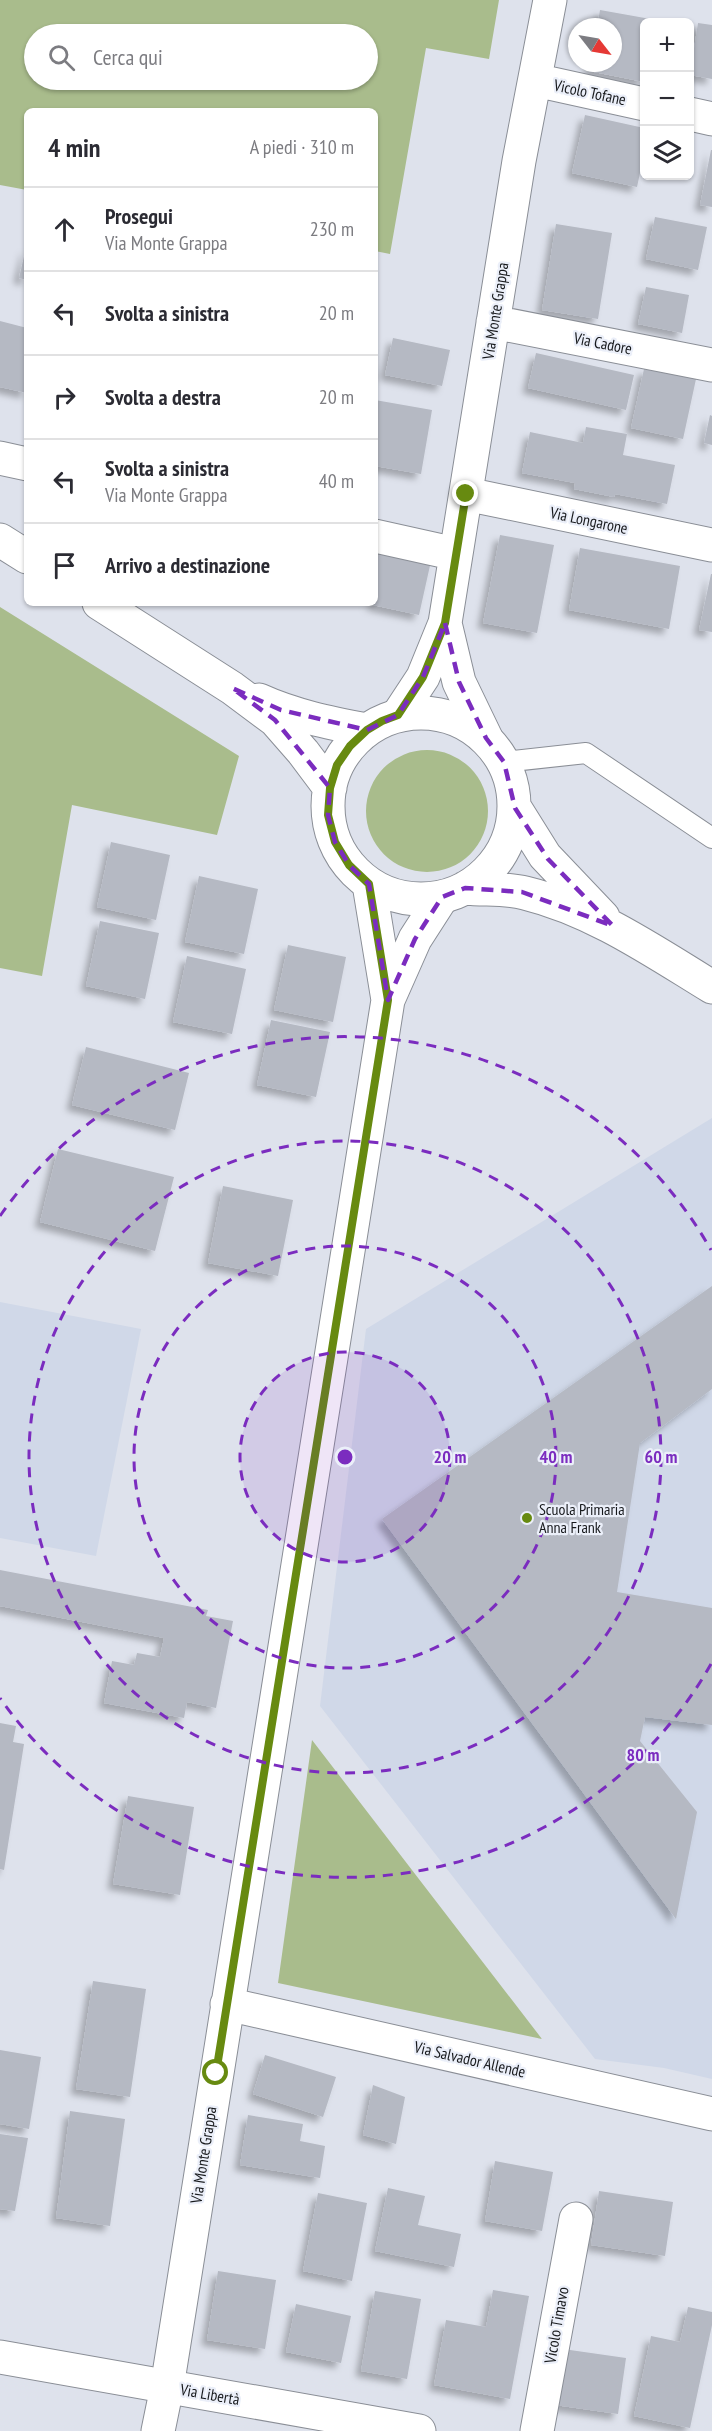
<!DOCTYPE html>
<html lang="it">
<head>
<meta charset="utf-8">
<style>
	body { margin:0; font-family:"PT Sans Narrow",sans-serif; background:#f2f2f3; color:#2b2b33 }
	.controls { position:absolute; right:18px; top:18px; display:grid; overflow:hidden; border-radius:9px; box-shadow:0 2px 4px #0004 }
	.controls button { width:54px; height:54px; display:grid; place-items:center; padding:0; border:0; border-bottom:2px solid #e1e1e2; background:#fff; color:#2b2b33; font:30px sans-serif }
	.compass { position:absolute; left:568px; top:18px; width:54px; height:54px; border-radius:50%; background:#fff; box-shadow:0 2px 4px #0004; rotate:121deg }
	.stop { position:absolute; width:18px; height:18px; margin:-14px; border:4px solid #678a10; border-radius:50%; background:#fff }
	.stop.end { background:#678a10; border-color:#fff; box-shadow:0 2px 6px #0008 }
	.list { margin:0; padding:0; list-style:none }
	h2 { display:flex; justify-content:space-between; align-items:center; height:78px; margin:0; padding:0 24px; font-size:26px }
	h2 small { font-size:20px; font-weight:400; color:#7c7c81 }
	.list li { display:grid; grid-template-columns:39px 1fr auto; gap:18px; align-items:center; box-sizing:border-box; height:84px; padding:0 24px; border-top:2px solid #e1e1e2 }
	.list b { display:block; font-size:22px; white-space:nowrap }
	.list p { margin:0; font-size:20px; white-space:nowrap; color:#7c7c81 }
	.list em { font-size:20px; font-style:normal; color:#7c7c81 }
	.icon { flex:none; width:33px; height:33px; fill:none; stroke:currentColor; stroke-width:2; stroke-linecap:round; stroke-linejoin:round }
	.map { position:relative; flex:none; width:712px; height:2431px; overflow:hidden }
	.search { position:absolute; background:#fff; box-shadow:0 2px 4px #0004; left:24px; top:24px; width:354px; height:66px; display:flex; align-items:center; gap:15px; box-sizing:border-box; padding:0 21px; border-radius:33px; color:#7c7c81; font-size:22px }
	.panel { position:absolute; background:#fff; box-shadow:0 2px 4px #0004; left:24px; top:108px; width:354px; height:498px; border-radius:9px }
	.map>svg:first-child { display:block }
	.built { fill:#d0d8e8 }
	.green { fill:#a9bc8c; fill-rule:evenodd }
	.building { fill:#b5b9c3; filter:url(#shadow) }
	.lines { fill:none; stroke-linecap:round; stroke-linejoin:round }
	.service-casing { stroke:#8a8e96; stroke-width:22 }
	.minor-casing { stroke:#8a8e96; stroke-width:35 }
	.tertiary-casing { stroke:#8a8e96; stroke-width:35 }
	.secondary-casing { stroke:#8a8e96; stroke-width:35 }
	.service { stroke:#fff; stroke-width:20 }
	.minor { stroke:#fff; stroke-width:33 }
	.tertiary { stroke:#fff; stroke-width:33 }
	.secondary { stroke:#fff; stroke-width:33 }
	.route { stroke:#678a10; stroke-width:8 }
	.marked { fill:none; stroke:#7b2cbf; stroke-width:4.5; stroke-dasharray:12 8; stroke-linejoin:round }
	.ring { fill:none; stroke:#7b2cbf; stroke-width:3; stroke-dasharray:10 8 }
	.poi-dot { fill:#678a10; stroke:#ebeff9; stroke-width:2 }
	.labels { text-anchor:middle; stroke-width:4.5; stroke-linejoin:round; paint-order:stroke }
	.street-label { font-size:16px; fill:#17191c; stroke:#ebeff9 }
	.poi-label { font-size:16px; fill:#17191c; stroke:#ebeff9; text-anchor:start }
	.centre { fill:#7b2cbf; stroke:#ebeff9; stroke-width:3 }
	.ring-label { font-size:18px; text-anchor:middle; font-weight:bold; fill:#7b2cbf; stroke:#ebeff9; stroke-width:4.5; stroke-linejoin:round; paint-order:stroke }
</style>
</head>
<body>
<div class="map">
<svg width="712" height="2431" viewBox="0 0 712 2431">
	<defs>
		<filter id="shadow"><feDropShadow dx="-5.5" dy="5.5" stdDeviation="3" flood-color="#0004"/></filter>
	</defs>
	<rect width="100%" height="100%" fill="#dee2ec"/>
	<path class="built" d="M 712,1118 L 712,2079 L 664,2068 L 595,2059 L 320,1706 L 366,1329 Z
		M 0,1302 L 141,1329 L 96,1556 L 0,1538 Z"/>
	<path class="green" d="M 0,0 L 499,0 L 489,59 L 426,48 L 390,254 L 375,251 L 375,111 L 27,111 L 27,190 L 0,185 ZM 368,34 L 368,80 L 34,80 L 34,34 Z
		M 0,607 L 239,756 L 217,835 L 72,805 L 42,976 L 0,968 Z
		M366 811a61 61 0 1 1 122 0a61 61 0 1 1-122 0Z
		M 312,1740 L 542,2039 L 278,1983 Z"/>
	<path class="building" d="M 600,10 L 656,20 L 655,22 L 644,22 L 644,82 L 589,71 L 590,63 L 613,63 L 613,27 L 597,27 Z
		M 698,23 L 712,25 L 712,79 L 690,75 Z
		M 585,115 L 644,128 L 644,154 L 637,187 L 572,173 Z
		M 711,150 L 712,150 L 712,207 L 700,205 Z
		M 655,217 L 707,227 L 698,270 L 646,259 Z
		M 556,224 L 612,233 L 598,319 L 542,310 Z
		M 26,248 L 27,248 L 27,280 L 19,278 Z
		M 646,287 L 689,295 L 682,333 L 638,324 Z
		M 0,321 L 27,328 L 27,393 L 0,387 Z
		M 393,338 L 450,350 L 442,386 L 385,375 Z
		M 536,353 L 634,375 L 626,410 L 528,388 Z
		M 644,369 L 696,379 L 683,439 L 631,428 Z
		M 375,400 L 432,410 L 421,474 L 375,466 Z
		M 710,415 L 712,416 L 712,445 L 704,443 Z
		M 586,427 L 627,434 L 623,455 L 675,465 L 667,504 L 615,494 L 614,497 L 574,489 L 575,483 L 522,473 L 530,432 L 583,443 Z
		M 500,535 L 554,545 L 537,633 L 483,623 Z
		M 580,548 L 680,566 L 669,629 L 569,610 Z
		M 375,549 L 431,561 L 419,615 L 368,604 L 375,603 Z
		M 711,574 L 712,574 L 712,632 L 699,630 Z
		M 111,842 L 170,855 L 156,920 L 97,907 Z
		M 199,876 L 258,889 L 244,954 L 185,942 Z
		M 100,921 L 159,933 L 145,999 L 86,986 Z
		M 288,945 L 346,957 L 333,1022 L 274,1010 Z
		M 187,956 L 246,969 L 232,1034 L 173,1022 Z
		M 271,1020 L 330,1032 L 316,1097 L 257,1085 Z
		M 86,1047 L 189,1073 L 175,1130 L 72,1105 Z
		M 58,1149 L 174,1177 L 155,1251 L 40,1222 Z
		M 223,1186 L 293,1200 L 278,1276 L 208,1263 Z
		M 712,1286 L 712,1389 L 640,1443 L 617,1592 L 712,1608 L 712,1725 L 645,1717 L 640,1741 L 697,1812 L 676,1919 L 382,1519 Z
		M 0,1570 L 208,1610 L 206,1616 L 233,1621 L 216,1708 L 187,1702 L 184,1718 L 104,1703 L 112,1661 L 134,1665 L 137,1653 L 160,1657 L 164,1638 L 0,1606 Z
		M 0,1723 L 16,1726 L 13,1742 L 24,1744 L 4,1870 L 0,1869 Z
		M 128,1796 L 194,1807 L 180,1895 L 113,1884 Z
		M 93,1981 L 146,1989 L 130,2097 L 76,2089 Z
		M 0,2050 L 41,2057 L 29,2129 L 0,2124 Z
		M 265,2055 L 336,2077 L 323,2117 L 253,2094 Z
		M 373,2085 L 405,2097 L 396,2144 L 363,2135 Z
		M 70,2111 L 125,2119 L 110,2226 L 56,2218 Z
		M 248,2115 L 303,2124 L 300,2141 L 325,2146 L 320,2178 L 240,2165 Z
		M 0,2134 L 28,2138 L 15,2211 L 0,2209 Z
		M 495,2161 L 553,2172 L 542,2231 L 485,2221 Z
		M 388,2188 L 425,2196 L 418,2225 L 461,2234 L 454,2267 L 375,2251 Z
		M 599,2191 L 673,2202 L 665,2256 L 591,2245 Z
		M 318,2193 L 367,2203 L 352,2281 L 303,2271 Z
		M 218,2271 L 276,2280 L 265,2349 L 207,2340 Z
		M 493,2290 L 529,2296 L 510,2399 L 434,2385 L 446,2320 L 486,2327 Z
		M 375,2291 L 421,2299 L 407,2379 L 361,2371 Z
		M 296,2304 L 351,2316 L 341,2363 L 286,2352 Z
		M 688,2307 L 712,2312 L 712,2325 L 690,2428 L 634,2416 L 651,2336 L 680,2342 Z
		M 563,2349 L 626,2358 L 618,2414 L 555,2405 Z"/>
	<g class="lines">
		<defs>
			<path id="service" d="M 504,762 L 586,753 L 712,838"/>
			<path id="minor" d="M 535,80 L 644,104
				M 690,114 L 712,119
				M 493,322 L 712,365
				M 0,458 L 27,464
				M 466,494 L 712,545
				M 375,536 L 456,554
				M 445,623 L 459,682 L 486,738
				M 398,715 L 423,677 L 445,623 L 519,161 L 550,0
				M 369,884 L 388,1000
				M 227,2004 L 712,2114
				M 158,2431 L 167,2387 L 388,1000 L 415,939 L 442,897
				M 537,2431 L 576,2219"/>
			<path id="tertiary" d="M 0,2357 L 419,2431"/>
			<path id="secondary" d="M 0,540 L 27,557
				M 99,603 L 232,688 L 275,720 L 303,752 L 330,788
				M 259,700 C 294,716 330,723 367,730
				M328 806a93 93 0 1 1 186 0a93 93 0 1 1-186 0Z
				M 515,808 L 545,856 L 603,917
				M 465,888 C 485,890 506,888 525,893 C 594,910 653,951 712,987"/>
		</defs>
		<use href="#service" class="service-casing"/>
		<use href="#minor" class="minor-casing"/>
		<use href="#tertiary" class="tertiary-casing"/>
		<use href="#secondary" class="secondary-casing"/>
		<use href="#service" class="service"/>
		<use href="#minor" class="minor"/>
		<use href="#tertiary" class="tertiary"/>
		<use href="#secondary" class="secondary"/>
	</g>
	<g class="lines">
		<path class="route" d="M 216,2073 L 388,1000 L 369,884 L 349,865 L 335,842 L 328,815 L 330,788 L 337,765 L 350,746 L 367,730 L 382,721 L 398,715 L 423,677 L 445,623 L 466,494"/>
	</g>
	<path class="marked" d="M 445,623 L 459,682 L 486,738 L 504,762 L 515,808 L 548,859 L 613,926 L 522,892 L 465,888 L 442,897 L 415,939 L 388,1000 L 369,884 L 349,865 L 335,842 L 328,815 L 330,788 L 275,720 L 232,688 L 281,710 L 367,730 L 398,715 L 423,677 Z"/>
	<circle cx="345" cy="1457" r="105" fill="#7b2cbf" fill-opacity=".12"/>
	<g class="ring">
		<circle cx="345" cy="1457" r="105"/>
		<circle cx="345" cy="1457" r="211"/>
		<circle cx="345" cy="1457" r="316"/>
		<path d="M711 1664A421 421 0 0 1 0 1698M0 1216A421 421 0 0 1 711 1250"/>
	</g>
	<circle class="poi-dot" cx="527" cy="1518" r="6"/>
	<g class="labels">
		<g class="street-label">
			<text transform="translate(590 92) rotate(12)" y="6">Vicolo Tofane</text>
			<text transform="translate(495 311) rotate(-81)" y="6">Via Monte Grappa</text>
			<text transform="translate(603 343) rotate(11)" y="6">Via Cadore</text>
			<text transform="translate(589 520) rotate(12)" y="6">Via Longarone</text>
			<text transform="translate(470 2059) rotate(13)" y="6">Via Salvador Allende</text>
			<text transform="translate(203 2155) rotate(-81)" y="6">Via Monte Grappa</text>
			<text transform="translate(556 2325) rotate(-80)" y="6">Vicolo Timavo</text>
			<text transform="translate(210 2394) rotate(10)" y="6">Via Libertà</text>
		</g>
		<g class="poi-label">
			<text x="539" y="1515">Scuola Primaria<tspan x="539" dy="18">Anna Frank</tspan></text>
		</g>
	</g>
	<circle cx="345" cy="1457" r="9" class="centre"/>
	<g class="ring-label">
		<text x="450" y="1463">20 m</text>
		<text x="556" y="1463">40 m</text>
		<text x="661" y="1463">60 m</text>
		<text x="643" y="1761">80 m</text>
	</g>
</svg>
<div class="controls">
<button>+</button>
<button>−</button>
<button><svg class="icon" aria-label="layers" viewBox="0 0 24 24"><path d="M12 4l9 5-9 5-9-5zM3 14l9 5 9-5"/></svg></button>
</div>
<svg class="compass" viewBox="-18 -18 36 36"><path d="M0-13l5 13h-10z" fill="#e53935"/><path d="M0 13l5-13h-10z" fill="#7c7c81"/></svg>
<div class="stop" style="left:216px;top:2073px"></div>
<div class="stop end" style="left:466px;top:494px"></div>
<div class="search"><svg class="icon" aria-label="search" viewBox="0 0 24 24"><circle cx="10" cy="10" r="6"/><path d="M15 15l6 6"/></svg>Cerca qui</div>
<section class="panel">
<h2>4 min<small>A piedi · 310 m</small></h2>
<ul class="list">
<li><svg class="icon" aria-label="ahead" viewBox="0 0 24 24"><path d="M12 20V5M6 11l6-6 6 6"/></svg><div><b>Prosegui</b><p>Via Monte Grappa</p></div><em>230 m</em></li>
<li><svg class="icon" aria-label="left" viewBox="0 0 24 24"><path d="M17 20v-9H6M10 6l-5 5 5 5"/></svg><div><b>Svolta a sinistra</b></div><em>20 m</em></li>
<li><svg class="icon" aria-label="right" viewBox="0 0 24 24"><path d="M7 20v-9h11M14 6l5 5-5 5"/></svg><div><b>Svolta a destra</b></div><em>20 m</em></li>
<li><svg class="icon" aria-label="left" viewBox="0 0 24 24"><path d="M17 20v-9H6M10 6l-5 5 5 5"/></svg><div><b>Svolta a sinistra</b><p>Via Monte Grappa</p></div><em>40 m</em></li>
<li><svg class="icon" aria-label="arrive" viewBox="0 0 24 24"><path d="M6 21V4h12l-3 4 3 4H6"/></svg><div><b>Arrivo a destinazione</b></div></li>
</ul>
</section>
</div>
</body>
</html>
